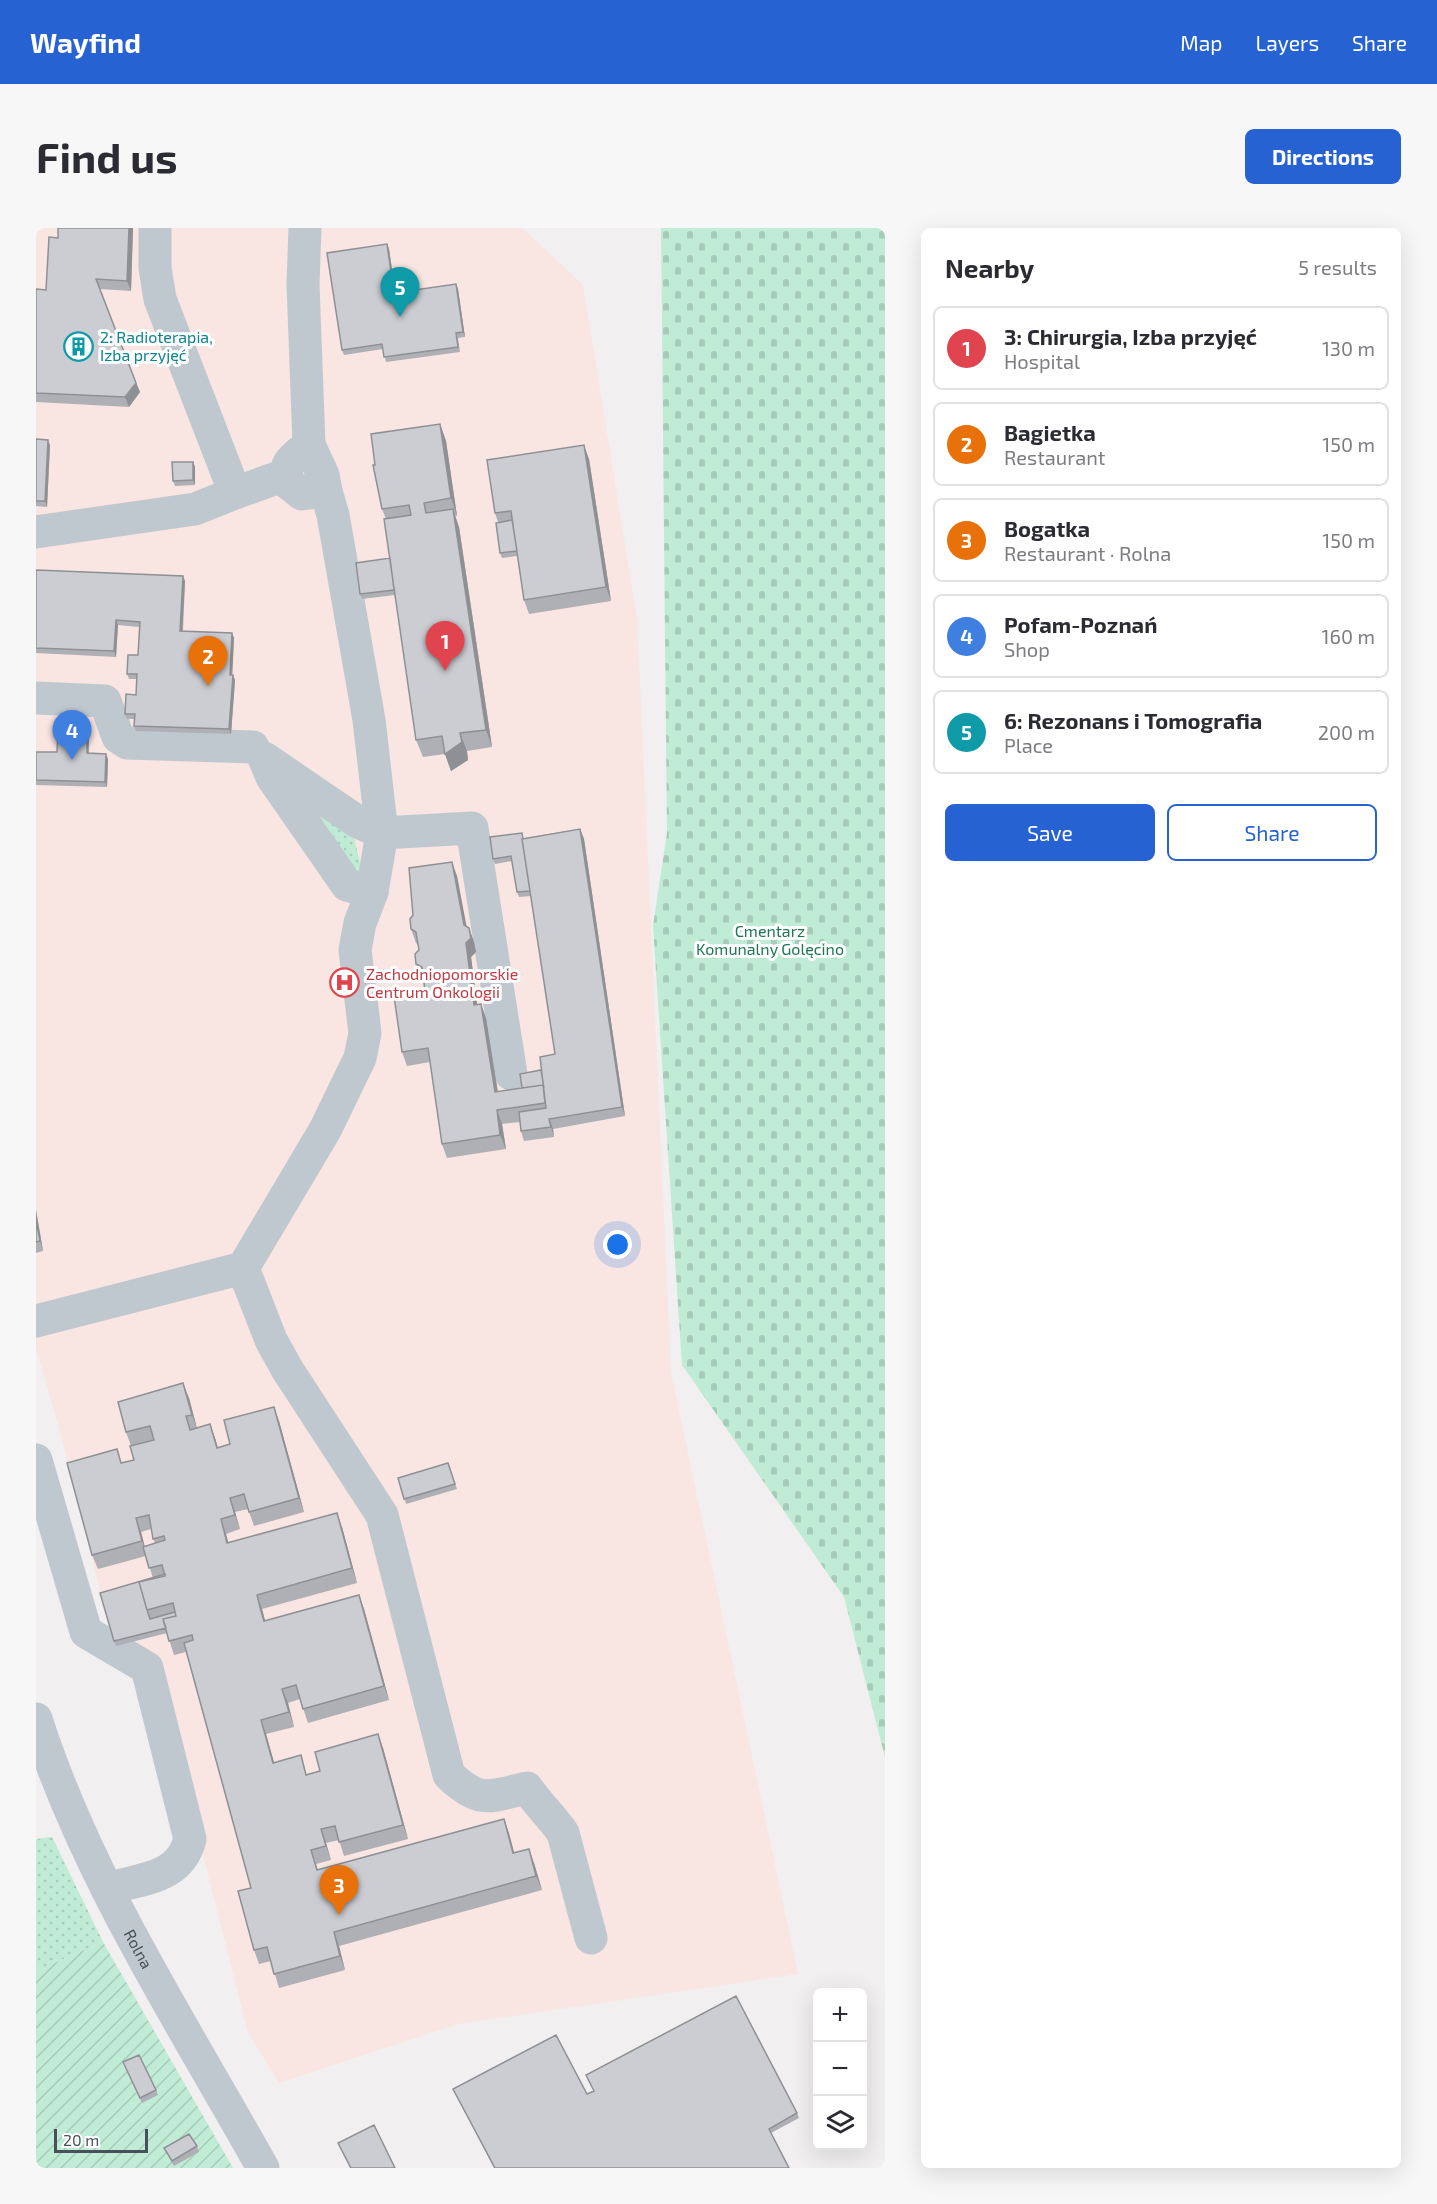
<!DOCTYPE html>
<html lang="en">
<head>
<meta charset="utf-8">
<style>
	body { margin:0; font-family:"Exo 2",sans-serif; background:#f7f7f7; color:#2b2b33 }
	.controls { position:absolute; right:18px; bottom:18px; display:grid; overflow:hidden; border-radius:9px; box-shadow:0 6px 24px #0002 }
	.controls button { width:54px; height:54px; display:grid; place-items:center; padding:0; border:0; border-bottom:2px solid #e1e1e2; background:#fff; color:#2b2b33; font:30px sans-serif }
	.scale { position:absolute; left:18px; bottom:15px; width:94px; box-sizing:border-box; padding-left:6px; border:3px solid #48505a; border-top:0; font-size:16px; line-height:21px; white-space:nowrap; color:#48505a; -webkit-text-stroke:4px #fff; paint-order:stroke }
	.you { position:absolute; left:582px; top:1017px; width:21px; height:21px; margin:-15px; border:4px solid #fff; border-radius:50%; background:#1a73e8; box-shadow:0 0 0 9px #1a73e833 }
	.badge { display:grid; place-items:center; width:39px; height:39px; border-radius:50%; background:#2762d3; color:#fff; font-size:20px; font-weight:700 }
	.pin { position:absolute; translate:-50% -50px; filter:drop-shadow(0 2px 3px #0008) }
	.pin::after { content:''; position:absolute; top:32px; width:21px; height:18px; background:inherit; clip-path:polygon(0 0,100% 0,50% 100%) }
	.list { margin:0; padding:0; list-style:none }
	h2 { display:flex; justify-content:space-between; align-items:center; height:78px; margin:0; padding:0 24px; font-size:26px }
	h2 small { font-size:20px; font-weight:400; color:#7c7c81 }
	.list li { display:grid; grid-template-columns:39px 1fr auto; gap:18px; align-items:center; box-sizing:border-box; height:84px; margin:0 12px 12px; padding:0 12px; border:2px solid #e1e1e2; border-radius:9px }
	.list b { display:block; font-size:22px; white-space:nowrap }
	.list p { margin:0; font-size:20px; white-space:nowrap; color:#7c7c81 }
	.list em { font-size:20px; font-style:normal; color:#7c7c81 }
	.actions { display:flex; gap:12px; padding:18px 24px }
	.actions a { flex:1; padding:14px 0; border:2px solid #2762d3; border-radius:9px; text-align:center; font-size:21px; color:#2762d3 }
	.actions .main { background:#2762d3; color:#fff }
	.icon { flex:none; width:33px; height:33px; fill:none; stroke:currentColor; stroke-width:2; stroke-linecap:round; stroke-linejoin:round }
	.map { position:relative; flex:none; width:849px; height:1940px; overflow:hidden; border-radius:9px }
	header { display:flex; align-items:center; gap:36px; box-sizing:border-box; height:84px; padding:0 30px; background:#2762d3; color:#fff }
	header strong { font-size:28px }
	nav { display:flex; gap:33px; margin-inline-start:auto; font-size:21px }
	.intro { display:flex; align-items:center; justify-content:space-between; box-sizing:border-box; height:144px; padding:0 36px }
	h1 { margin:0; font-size:42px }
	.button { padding:15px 27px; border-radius:9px; background:#2762d3; color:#fff; font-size:21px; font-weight:700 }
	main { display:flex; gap:36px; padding:0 36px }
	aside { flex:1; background:#fff; border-radius:9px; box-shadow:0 6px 24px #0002 }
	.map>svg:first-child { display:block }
	.medical { fill:#f9e5e1 }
	.grass { fill:url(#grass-dots) }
	.cemetery { fill:url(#cemetery-stones) }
	.garden { fill:url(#garden-furrows) }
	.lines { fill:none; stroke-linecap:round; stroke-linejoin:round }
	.minor { stroke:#c0c8cf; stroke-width:33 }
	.wall { fill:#afb0b5; fill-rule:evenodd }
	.shaded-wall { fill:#8f9094 }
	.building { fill:#cccdd3; stroke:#8f9094; stroke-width:1.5 }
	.labels { text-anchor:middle; stroke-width:6; stroke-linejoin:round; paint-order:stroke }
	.culture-label { font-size:16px; fill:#0d838f; stroke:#fff; text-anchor:start }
	.park-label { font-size:16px; fill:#1e7652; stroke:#fff }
	.health-label { font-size:16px; fill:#be3a42; stroke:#fff; text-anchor:start }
	.street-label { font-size:16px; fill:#48505a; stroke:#fff }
</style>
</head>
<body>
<header>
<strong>Wayfind</strong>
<nav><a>Map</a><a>Layers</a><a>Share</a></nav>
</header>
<div class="intro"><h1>Find us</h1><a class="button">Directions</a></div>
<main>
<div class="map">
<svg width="849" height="1940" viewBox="0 0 849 1940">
	<defs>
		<pattern id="grass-dots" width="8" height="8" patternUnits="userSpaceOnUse" patternTransform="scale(1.5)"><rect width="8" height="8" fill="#c0ebd5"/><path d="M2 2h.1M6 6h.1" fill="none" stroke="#a6cbb9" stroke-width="1.8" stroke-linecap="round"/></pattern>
		<pattern id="cemetery-stones" width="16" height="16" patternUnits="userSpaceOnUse" patternTransform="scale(1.5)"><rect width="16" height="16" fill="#c0ebd5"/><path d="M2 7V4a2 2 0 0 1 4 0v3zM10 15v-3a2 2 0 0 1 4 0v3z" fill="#a6cbb9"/></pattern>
		<pattern id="garden-furrows" width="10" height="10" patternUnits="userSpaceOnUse" patternTransform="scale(1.5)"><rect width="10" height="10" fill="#c0ebd5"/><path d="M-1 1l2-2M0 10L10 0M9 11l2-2" fill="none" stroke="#a6cbb9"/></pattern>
	</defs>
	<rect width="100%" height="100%" fill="#f1efef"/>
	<path class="medical" d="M 0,0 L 486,0 L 547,57 L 601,391 L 635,1145 L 762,1746 L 422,1796 L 243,1855 L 212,1804 L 117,1430 L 83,1439 L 24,1203 L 0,1120 Z"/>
	<path class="grass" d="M 253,560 L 317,605 L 325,639 L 323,643 L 317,645 Z
		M 16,1609 L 67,1714 L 0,1743 L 0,1611 Z"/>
	<path class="cemetery" d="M 625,0 L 849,0 L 849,1529 L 808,1369 L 646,1137 L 617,698 L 631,605 Z"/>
	<path class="garden" d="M 67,1714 L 197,1940 L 0,1940 L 0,1743 Z"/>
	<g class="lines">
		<g class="minor">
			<path d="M 269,0 L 267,56 L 273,217"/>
			<path d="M 273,217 L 287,247 L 290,263 L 266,266 L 252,255 C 246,235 258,229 273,217 Z"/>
			<path d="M 199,265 L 249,247"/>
			<path d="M 0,304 L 159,281 L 199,265 L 124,71 L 119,40 L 119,0"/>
			<path d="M 0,470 L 69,473 L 82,509 L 91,515 L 217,519"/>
			<path d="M 336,664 L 311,657 L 236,549 L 228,530 L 322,594 L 346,605 L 436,600 L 475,846"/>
			<path d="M 207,1040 L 235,1112 L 251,1141 L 346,1287 L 413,1547 C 444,1576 452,1569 491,1560 C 502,1576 516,1589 527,1605 L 555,1710"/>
			<path d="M 0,1093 L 207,1040 L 289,902 L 324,830 L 329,805 L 319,722 L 324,695 L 336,664 L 346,605 L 333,492 L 297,287 L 290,263"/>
			<path d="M 0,1232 L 50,1404 L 111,1440 L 154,1611 C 144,1651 107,1650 71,1661"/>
			<path id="s1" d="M 0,1491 C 51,1650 146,1795 227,1940"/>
		</g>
	</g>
	<path class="wall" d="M 22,0 L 97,0 L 95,63 L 64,61 L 104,164 L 93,179 L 0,174 L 0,61 L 10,62 L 22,10 Z
		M 351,16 L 353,21 L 360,65 L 420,56 L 422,61 L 429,109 L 422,110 L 424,124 L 350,134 L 347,121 L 308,127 L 306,122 Z
		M 404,196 L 410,213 L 421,288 L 419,288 L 423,299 L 456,519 L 431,523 L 432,532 L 415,543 L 409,526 L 387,529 L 380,512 L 359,367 L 326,371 L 324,366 L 354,330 L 350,291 L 346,281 L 339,237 Z
		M 0,211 L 14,217 L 11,279 L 0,278 Z
		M 553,231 L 575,373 L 493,386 L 488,372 L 481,328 L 466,330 L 464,325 L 462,294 L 459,285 Z
		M 157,234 L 159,239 L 159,257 L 139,258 L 137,253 Z
		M 0,342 L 149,353 L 147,403 L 196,405 L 198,410 L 196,447 L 199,452 L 195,506 L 100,503 L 98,498 L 99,491 L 91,491 L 89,486 L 100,467 L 101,451 L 93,451 L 91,446 L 102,427 L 103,399 L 82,397 L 80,429 L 0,425 Z
		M 51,507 L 53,512 L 53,525 L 72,531 L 71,559 L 0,557 L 0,524 L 21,524 Z
		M 544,601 L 548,611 L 589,888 L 517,901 L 518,909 L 488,913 L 485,903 L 484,894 L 466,896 L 470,921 L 411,930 L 406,916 L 394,834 L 371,838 L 366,824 L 389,763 L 387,752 L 385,751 L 380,736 L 383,722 L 382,717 L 380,715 L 375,701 L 421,648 L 430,698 L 433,700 L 438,714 L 440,724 L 435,729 L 441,775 L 441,776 L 445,776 L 450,790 L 462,864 L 486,860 L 505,842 L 519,826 L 495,668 L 483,669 L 481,664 L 476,633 L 459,636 L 457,631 L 488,610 Z
		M 0,982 L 7,1023 L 0,1025 Z
		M 153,1170 L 161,1200 L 179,1210 L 182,1220 L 194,1216 L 243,1193 L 268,1284 L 218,1298 L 212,1281 L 199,1284 L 204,1301 L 190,1306 L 192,1315 L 306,1299 L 321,1355 L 226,1381 L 229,1393 L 323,1367 L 328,1381 L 353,1472 L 272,1495 L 264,1471 L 252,1475 L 258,1499 L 230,1506 L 238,1534 L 271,1546 L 284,1543 L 347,1520 L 372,1611 L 308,1628 L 303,1612 L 290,1615 L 295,1632 L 280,1636 L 282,1642 L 468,1591 L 478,1625 L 498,1635 L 506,1662 L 303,1718 L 309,1742 L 243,1760 L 235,1733 L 223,1736 L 218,1722 L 215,1660 L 150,1424 L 138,1427 L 131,1405 L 80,1418 L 78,1413 L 117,1350 L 110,1328 L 62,1341 L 56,1327 L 86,1235 L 98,1232 L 95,1218 L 90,1204 ZM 115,1301 L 119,1316 L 109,1319 L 105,1304 Z
		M 412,1235 L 421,1261 L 370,1276 L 362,1250 Z
		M 87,1834 L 120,1862 L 122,1867 L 106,1875 Z
		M 550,1847 L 761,1885 L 763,1890 L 735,1905 L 753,1940 L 458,1940 L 417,1861 L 551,1866 L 558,1863 Z
		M 302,1915 L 359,1940 L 314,1940 Z
		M 161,1918 L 163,1924 L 138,1938 L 128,1920 Z"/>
	<path class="shaded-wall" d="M 93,0 L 97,0 L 95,63 L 91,53 Z
		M 351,16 L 353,21 L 360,70 L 358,65 Z
		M 420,56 L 422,61 L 429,109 L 427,104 Z
		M 100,155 L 104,164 L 93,179 L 89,169 Z
		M 404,196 L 410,213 L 421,288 L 415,270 Z
		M 12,212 L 14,217 L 11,279 L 9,273 Z
		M 548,217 L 553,231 L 575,373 L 570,359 Z
		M 157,234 L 159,239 L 159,257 L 157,252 Z
		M 417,281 L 423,299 L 456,519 L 450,502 Z
		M 147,348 L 149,353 L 146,408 L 144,403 Z
		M 80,392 L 82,397 L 80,429 L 78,423 Z
		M 196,405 L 198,410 L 196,452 L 194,447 Z
		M 197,447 L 199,452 L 195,506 L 193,501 Z
		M 424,505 L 431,523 L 432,532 L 415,543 L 409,526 Z
		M 51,507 L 53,512 L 52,530 L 51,525 Z
		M 70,526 L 72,531 L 71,559 L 69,554 Z
		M 544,601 L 548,611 L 589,888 L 586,879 Z
		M 416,634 L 421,648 L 433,711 L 428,697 Z
		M 433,700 L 438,714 L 440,724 L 435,729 L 443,791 L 438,777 L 430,715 Z
		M 445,776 L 450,790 L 464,878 L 459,864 Z
		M 461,882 L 466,896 L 470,921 L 464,907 Z
		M 513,891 L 517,901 L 518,909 L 515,899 Z
		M 0,982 L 7,1023 L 4,1013 L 0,993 Z
		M 147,1155 L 153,1170 L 161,1201 L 156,1187 Z
		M 238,1179 L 243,1193 L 268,1284 L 263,1270 Z
		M 174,1196 L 179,1210 L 186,1234 L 181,1220 Z
		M 194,1270 L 199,1284 L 204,1301 L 199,1287 Z
		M 301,1285 L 306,1299 L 321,1355 L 316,1340 Z
		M 100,1290 L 105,1304 L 111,1328 L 106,1313 Z
		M 185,1291 L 190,1306 L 196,1329 L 191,1315 Z
		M 221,1367 L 226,1381 L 233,1407 L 228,1393 Z
		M 323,1367 L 328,1381 L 353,1472 L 348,1458 Z
		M 246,1461 L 252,1475 L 258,1499 L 253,1484 Z
		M 225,1492 L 230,1506 L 242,1549 L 237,1535 Z
		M 342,1506 L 347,1520 L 372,1611 L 367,1597 Z
		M 468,1591 L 473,1605 L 482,1639 L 477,1625 Z
		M 285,1601 L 290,1615 L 295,1632 L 290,1618 Z
		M 493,1621 L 498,1635 L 506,1662 L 500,1648 Z
		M 298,1704 L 303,1718 L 309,1742 L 304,1728 Z"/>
	<path class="building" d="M 22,0 L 93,0 L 91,53 L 60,51 L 100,155 L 89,169 L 0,165 L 0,61 L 10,62 L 13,9 L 22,10 Z
		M 351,16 L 358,65 L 420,56 L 427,104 L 420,105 L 422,119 L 348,129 L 346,116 L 306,122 L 291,25 Z
		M 404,196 L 415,270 L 388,275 L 390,285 L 417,281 L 450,502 L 424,505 L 426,514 L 409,526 L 406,508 L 380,512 L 348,291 L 375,287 L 373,277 L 346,281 L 337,237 L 339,237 L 335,206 Z
		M 0,211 L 12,212 L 9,273 L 0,273 Z
		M 548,217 L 570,359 L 488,372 L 475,283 L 459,285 L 451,232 Z
		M 136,234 L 157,234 L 157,252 L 137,253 Z
		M 476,292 L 481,323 L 464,325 L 460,295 Z
		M 354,330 L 358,362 L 324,366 L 320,335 Z
		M 0,342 L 147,348 L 144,403 L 196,405 L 194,447 L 197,447 L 193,501 L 98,498 L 99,486 L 89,486 L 90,466 L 100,467 L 101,446 L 91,446 L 92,427 L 102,427 L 104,394 L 80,392 L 78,423 L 0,420 Z
		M 22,505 L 51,507 L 51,525 L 70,526 L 69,554 L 0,552 L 0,524 L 21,524 Z
		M 544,601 L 586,879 L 513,891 L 515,899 L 485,903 L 483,884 L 510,880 L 504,829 L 519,826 L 486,611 Z
		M 486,605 L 487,611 L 486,611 L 494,663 L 481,664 L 475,628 L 457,631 L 454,609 Z
		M 416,634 L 428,697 L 433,700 L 435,710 L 430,715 L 436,761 L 438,777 L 445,776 L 459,864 L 507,857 L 509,875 L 461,882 L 464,907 L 406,916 L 392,820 L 366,824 L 358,768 L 389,763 L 386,739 L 380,736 L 379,726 L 383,722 L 380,704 L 375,701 L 374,691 L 377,687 L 373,640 Z
		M 505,842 L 508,860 L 507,857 L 486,860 L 484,846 Z
		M 0,993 L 4,1013 L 0,1014 Z
		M 147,1155 L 156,1187 L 150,1188 L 154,1202 L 174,1196 L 181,1220 L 194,1216 L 188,1192 L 238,1179 L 263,1270 L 213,1284 L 208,1266 L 194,1270 L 199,1287 L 185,1291 L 191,1315 L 301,1285 L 316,1340 L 221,1367 L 225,1383 L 228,1393 L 323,1367 L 348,1458 L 267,1481 L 260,1457 L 246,1461 L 253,1484 L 225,1492 L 237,1535 L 265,1527 L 270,1547 L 284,1543 L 279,1524 L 342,1506 L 367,1597 L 303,1614 L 299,1598 L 285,1601 L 290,1618 L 275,1622 L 281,1642 L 468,1591 L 477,1625 L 493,1621 L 500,1648 L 298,1704 L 304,1728 L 238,1746 L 231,1719 L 218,1722 L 202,1663 L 215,1660 L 148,1415 L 157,1412 L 156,1407 L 133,1413 L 127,1391 L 140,1388 L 137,1375 L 111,1382 L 103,1354 L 129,1348 L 126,1337 L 113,1340 L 107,1319 L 129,1312 L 128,1308 L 117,1311 L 113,1287 L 100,1290 L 106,1313 L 56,1327 L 31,1235 L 81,1221 L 85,1235 L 98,1232 L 94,1218 L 118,1212 L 114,1198 L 90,1204 L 82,1174 Z
		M 412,1235 L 419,1256 L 368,1271 L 362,1250 Z
		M 129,1346 L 129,1348 L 103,1354 L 111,1382 L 114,1391 L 139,1384 L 140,1388 L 127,1391 L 130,1400 L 78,1413 L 64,1365 Z
		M 700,1768 L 761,1885 L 733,1901 L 753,1940 L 459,1940 L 417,1861 L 520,1807 L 551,1866 L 558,1863 L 550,1847 Z
		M 103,1827 L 120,1862 L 104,1870 L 87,1834 Z
		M 338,1897 L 359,1940 L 315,1940 L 302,1915 Z
		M 153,1906 L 161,1918 L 136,1933 L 128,1920 Z"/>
	<defs>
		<symbol id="building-ring" viewBox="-11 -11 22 22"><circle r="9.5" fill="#fff" stroke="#0f9aa8" stroke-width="1.5"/><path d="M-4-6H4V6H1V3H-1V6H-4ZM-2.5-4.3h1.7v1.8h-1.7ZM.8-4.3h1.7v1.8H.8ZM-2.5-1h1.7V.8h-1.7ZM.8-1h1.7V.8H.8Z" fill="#0f9aa8"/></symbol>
		<symbol id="hospital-ring" viewBox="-11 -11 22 22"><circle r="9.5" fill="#fff" stroke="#e0444e" stroke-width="1.5"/><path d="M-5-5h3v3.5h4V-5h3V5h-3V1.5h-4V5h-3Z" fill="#e0444e"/></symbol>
	</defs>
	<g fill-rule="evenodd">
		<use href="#building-ring" x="26" y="102" width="33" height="33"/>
		<use href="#hospital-ring" x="292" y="738" width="33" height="33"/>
	</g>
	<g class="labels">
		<g class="culture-label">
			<text x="64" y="115">2: Radioterapia,<tspan x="64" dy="18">Izba przyjęć</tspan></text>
		</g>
		<g class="park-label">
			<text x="734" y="709">Cmentarz<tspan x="734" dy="18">Komunalny Golęcino</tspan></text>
		</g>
		<g class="health-label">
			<text x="330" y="752">Zachodniopomorskie<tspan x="330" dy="18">Centrum Onkologii</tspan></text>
		</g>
		<g class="street-label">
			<text dy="6" stroke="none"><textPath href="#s1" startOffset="252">Rolna</textPath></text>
		</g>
	</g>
</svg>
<div class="controls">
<button>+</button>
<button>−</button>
<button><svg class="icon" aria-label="layers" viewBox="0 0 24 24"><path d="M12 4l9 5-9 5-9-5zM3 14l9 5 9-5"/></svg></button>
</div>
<div class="scale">20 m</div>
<div class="you"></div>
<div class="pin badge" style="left:409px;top:443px;background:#e0444e">1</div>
<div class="pin badge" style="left:172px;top:458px;background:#e8710a">2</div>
<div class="pin badge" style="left:303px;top:1687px;background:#e8710a">3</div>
<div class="pin badge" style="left:36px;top:532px;background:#3f7fe0">4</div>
<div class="pin badge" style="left:364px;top:89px;background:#0f9aa8">5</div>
</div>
<aside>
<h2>Nearby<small>5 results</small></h2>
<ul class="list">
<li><span class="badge" style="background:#e0444e">1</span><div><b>3: Chirurgia, Izba przyjęć</b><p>Hospital</p></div><em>130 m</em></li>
<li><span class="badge" style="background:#e8710a">2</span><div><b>Bagietka</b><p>Restaurant</p></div><em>150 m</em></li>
<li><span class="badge" style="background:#e8710a">3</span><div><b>Bogatka</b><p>Restaurant · Rolna</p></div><em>150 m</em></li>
<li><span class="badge" style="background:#3f7fe0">4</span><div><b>Pofam-Poznań</b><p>Shop</p></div><em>160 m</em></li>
<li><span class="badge" style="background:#0f9aa8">5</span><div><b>6: Rezonans i Tomografia</b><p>Place</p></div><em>200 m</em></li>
</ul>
<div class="actions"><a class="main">Save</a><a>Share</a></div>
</aside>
</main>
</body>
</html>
